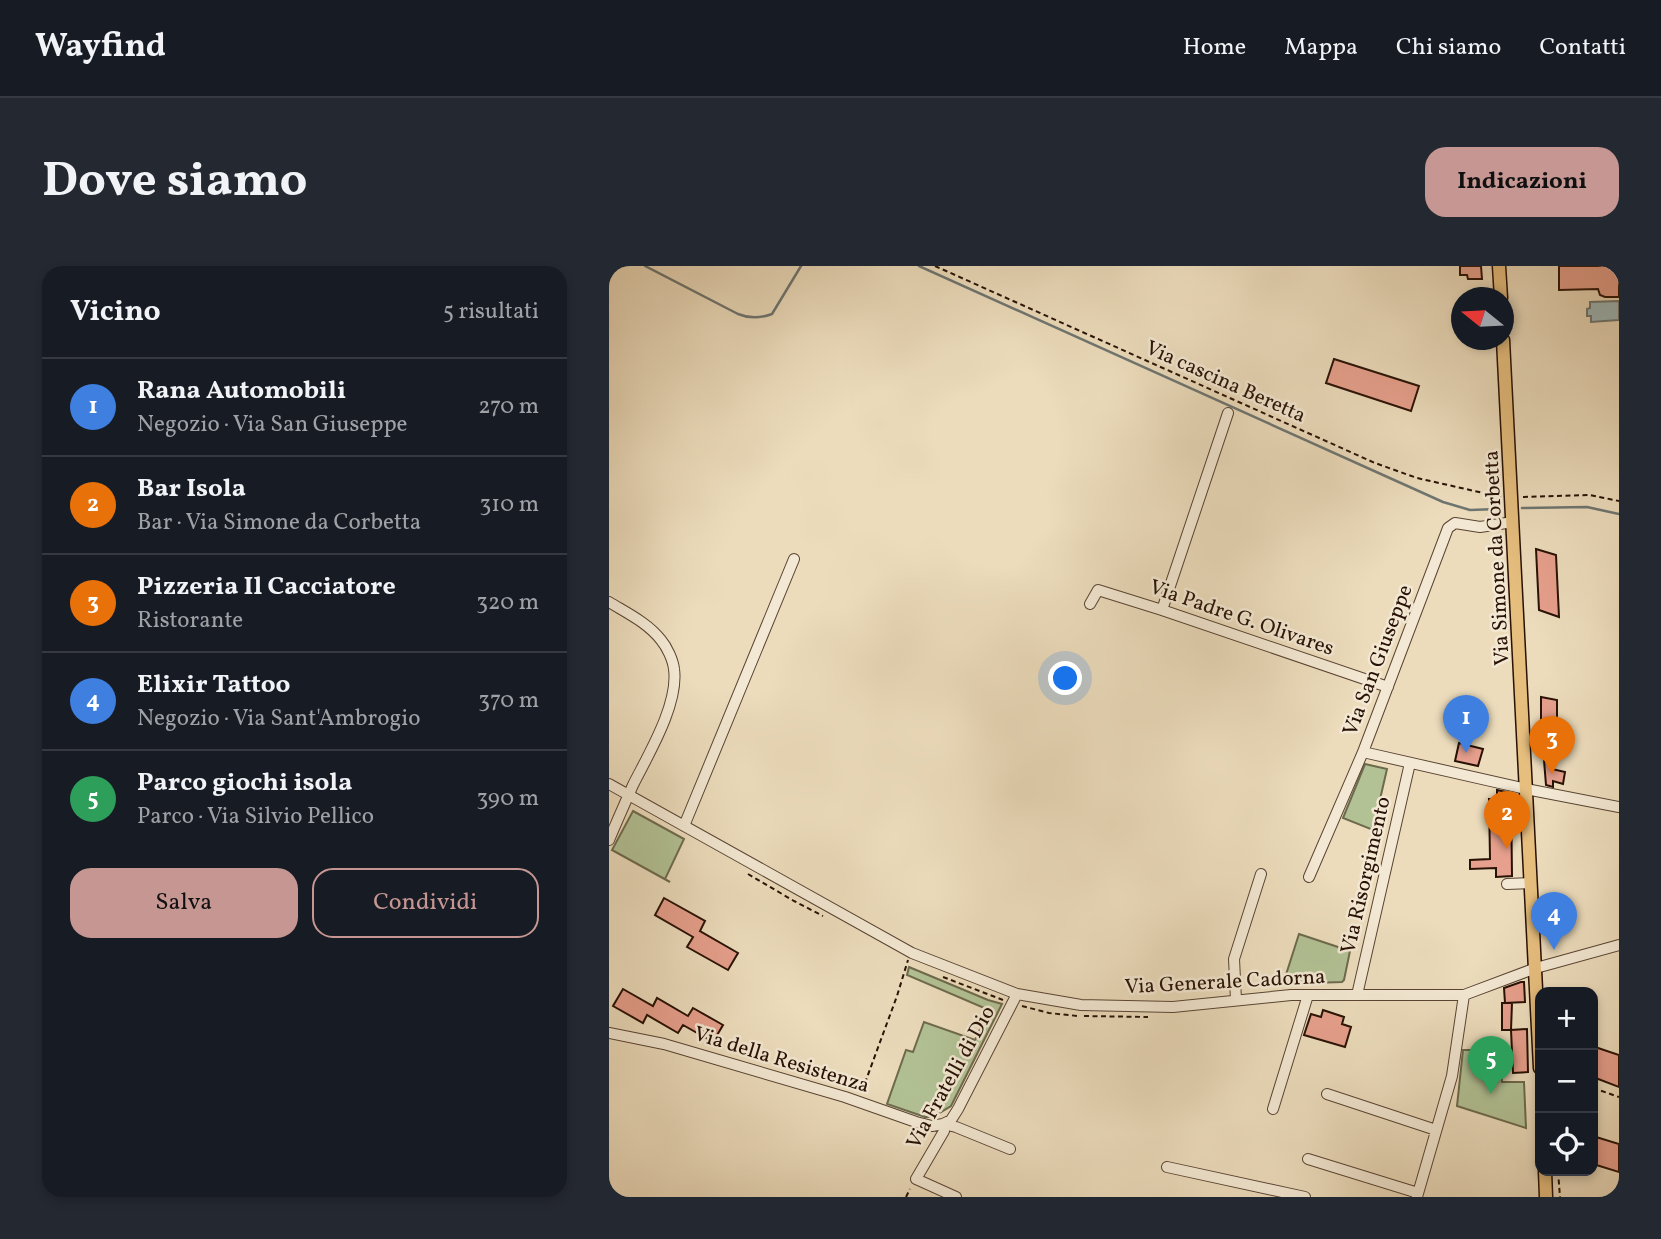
<!DOCTYPE html>
<html lang="it">
<head>
<meta charset="utf-8">
<style>
	body { margin:0; font-family:Vollkorn,serif; background:#242831; color:#f1f3f6 }
	.controls { position:absolute; right:21px; bottom:21px; display:grid; overflow:hidden; border-radius:14px; box-shadow:0 4px 10px #0003 }
	.controls button { width:63px; height:63px; display:grid; place-items:center; padding:0; border:0; border-bottom:2px solid #363941; background:#171b24; color:#f1f3f6; font:35px sans-serif }
	.compass { position:absolute; left:842px; top:21px; width:63px; height:63px; border-radius:50%; background:#171b24; box-shadow:0 4px 10px #0003; rotate:288deg }
	.you { position:absolute; left:457px; top:413px; width:24px; height:24px; margin:-18px; border:5px solid #fff; border-radius:50%; background:#1a73e8; box-shadow:0 0 0 10px #1a73e833 }
	.badge { display:grid; place-items:center; width:46px; height:46px; border-radius:50%; background:#c59692; color:#fff; font-size:23px; font-weight:700 }
	.pin { position:absolute; translate:-50% -58px; filter:drop-shadow(0 2px 4px #0008) }
	.pin::after { content:''; position:absolute; top:37px; width:24px; height:21px; background:inherit; clip-path:polygon(0 0,100% 0,50% 100%) }
	.list { margin:0; padding:0; list-style:none }
	h2 { display:flex; justify-content:space-between; align-items:center; height:91px; margin:0; padding:0 28px; font-size:30px }
	h2 small { font-size:23px; font-weight:400; color:#9ea1a6 }
	.list li { display:grid; grid-template-columns:46px 1fr auto; gap:21px; align-items:center; box-sizing:border-box; height:98px; padding:0 28px; border-top:2px solid #363941 }
	.list b { display:block; font-size:26px; white-space:nowrap }
	.list p { margin:0; font-size:23px; white-space:nowrap; color:#9ea1a6 }
	.list em { font-size:23px; font-style:normal; color:#9ea1a6 }
	.actions { display:flex; gap:14px; padding:21px 28px }
	.actions a { flex:1; padding:16px 0; border:2px solid #c59692; border-radius:21px; text-align:center; font-size:24px; color:#c59692 }
	.actions .main { background:#c59692; color:#111 }
	.icon { flex:none; width:38px; height:38px; fill:none; stroke:currentColor; stroke-width:2; stroke-linecap:round; stroke-linejoin:round }
	.map { position:relative; flex:none; width:1010px; height:931px; overflow:hidden; border-radius:21px }
	header { display:flex; align-items:center; gap:42px; box-sizing:border-box; height:98px; padding:0 35px; background:#171b24; border-bottom:2px solid #363941 }
	header strong { font-size:33px }
	nav { display:flex; gap:38px; margin-inline-start:auto; font-size:24px }
	.intro { display:flex; align-items:center; justify-content:space-between; box-sizing:border-box; height:168px; padding:0 42px }
	h1 { margin:0; font-size:49px }
	.button { padding:18px 32px; border-radius:21px; background:#c59692; color:#111; font-size:24px; font-weight:700 }
	main { display:flex; gap:42px; padding:0 42px }
	aside { flex:1; background:#171b24; border-radius:21px; box-shadow:0 4px 10px #0003 }
	.map>svg:first-child { display:block }
	.green { fill:#b2c295; stroke:#6d6a4d; stroke-width:2 }
	.water { fill:#9db9bb; stroke:#6e7672; stroke-width:2 }
	.lines { fill:none; stroke-linecap:round; stroke-linejoin:round }
	.stream { stroke:#6e7672; stroke-width:2.5 }
	.building { fill:#e7a08d; stroke:#281105; stroke-width:2 }
	.minor-casing { stroke:#594433; stroke-width:12 }
	.major-casing { stroke:#281105; stroke-width:15 }
	.path { stroke:#281105; stroke-width:2; stroke-dasharray:5 3.5; stroke-linecap:butt }
	.minor { stroke:#f3e8d3; stroke-width:10 }
	.major { stroke:#e6be7e; stroke-width:12 }
	.labels { text-anchor:middle; stroke-width:5; stroke-linejoin:round; paint-order:stroke }
	.street-label { font-size:21px; fill:#281105; stroke:#f3e8d3 }
</style>
</head>
<body>
<header>
<strong>Wayfind</strong>
<nav><a>Home</a><a>Mappa</a><a>Chi siamo</a><a>Contatti</a></nav>
</header>
<div class="intro"><h1>Dove siamo</h1><a class="button">Indicazioni</a></div>
<main>
<aside>
<h2>Vicino<small>5 risultati</small></h2>
<ul class="list">
<li><span class="badge" style="background:#3f7fe0">1</span><div><b>Rana Automobili</b><p>Negozio · Via San Giuseppe</p></div><em>270 m</em></li>
<li><span class="badge" style="background:#e8710a">2</span><div><b>Bar Isola</b><p>Bar · Via Simone da Corbetta</p></div><em>310 m</em></li>
<li><span class="badge" style="background:#e8710a">3</span><div><b>Pizzeria Il Cacciatore</b><p>Ristorante</p></div><em>320 m</em></li>
<li><span class="badge" style="background:#3f7fe0">4</span><div><b>Elixir Tattoo</b><p>Negozio · Via Sant'Ambrogio</p></div><em>370 m</em></li>
<li><span class="badge" style="background:#2e9e5b">5</span><div><b>Parco giochi isola</b><p>Parco · Via Silvio Pellico</p></div><em>390 m</em></li>
</ul>
<div class="actions"><a class="main">Salva</a><a>Condividi</a></div>
</aside>
<div class="map">
<svg width="1010" height="931" viewBox="0 0 1010 931">
	<rect width="100%" height="100%" fill="#ecdcbc"/>
	<filter id="stains"><feTurbulence type="fractalNoise" baseFrequency=".00286" numOctaves="4"/><feColorMatrix values="0 0 0 0 .2 0 0 0 0 .09 0 0 0 0 .02 0 0 0 .5 -.17"/></filter>
	<radialGradient id="worn" r=".72"><stop offset=".6" stop-color="#630" stop-opacity="0"/><stop offset="1" stop-color="#630" stop-opacity=".3"/></radialGradient>
	<path class="green" d="M 756,498 L 778,503 L 764,564 L 734,552 Z
		M 24,545 L 75,573 L 56,613 L 61,616 L 3,584 Z
		M 690,668 L 741,685 L 735,714 L 733,716 L 674,718 Z
		M 300,701 L 379,734 L 393,738 L 342,840 L 332,846 L 321,851 L 316,851 L 278,838 L 297,784 L 304,786 L 315,756 L 366,774 L 380,744 L 298,709 Z
		M 854,784 L 892,784 L 893,816 L 915,816 L 917,862 L 848,840 Z"/>
	<path class="water" d="M 1010,35 L 1010,54 L 982,56 L 982,50 L 978,50 L 978,43 L 981,42 L 981,36 Z"/>
	<g class="lines">
		<path class="stream" d="M 36,0 L 129,48 C 141,53 152,52 163,48 L 192,0
			M 310,0 L 834,236 L 861,244 L 889,243
			M 913,242 L 978,241 L 1010,248"/>
	</g>
	<path class="building" d="M 851,0 L 872,0 L 873,13 L 859,13 L 858,9 L 851,9 Z
		M 950,0 L 1010,0 L 1010,31 L 996,31 L 991,29 L 989,23 L 950,24 Z
		M 725,93 L 810,120 L 802,145 L 717,117 Z
		M 927,283 L 947,289 L 950,351 L 930,344 Z
		M 932,431 L 948,434 L 948,457 L 932,455 Z
		M 850,477 L 874,483 L 869,500 L 846,495 Z
		M 935,494 L 943,495 L 943,503 L 956,506 L 954,518 L 944,515 L 944,521 L 937,519 Z
		M 888,524 L 902,527 L 903,610 L 887,611 L 887,602 L 861,603 L 861,594 L 881,593 L 880,533 L 888,533 Z
		M 55,632 L 96,655 L 91,665 L 129,687 L 119,704 L 78,681 L 84,671 L 46,649 Z
		M 912,716 L 915,716 L 916,736 L 896,737 L 895,722 Z
		M 14,723 L 44,740 L 48,732 L 79,750 L 84,742 L 114,759 L 104,776 L 74,759 L 69,767 L 38,749 L 34,757 L 4,740 Z
		M 893,737 L 903,737 L 902,764 L 893,764 Z
		M 714,744 L 735,751 L 733,758 L 742,761 L 736,781 L 695,769 L 702,748 L 712,751 Z
		M 918,763 L 919,806 L 904,807 L 902,764 Z
		M 986,781 L 1010,789 L 1010,821 L 984,811 L 984,787 Z
		M 987,871 L 1010,878 L 1010,906 L 984,898 L 984,880 Z"/>
	<g class="lines">
		<defs>
			<path id="minor" d="M 904,256 L 871,261 L 846,257 L 839,262 L 754,486 L 917,523 L 1010,541
				M 0,336 C 18,347 39,357 52,374 C 58,381 64,394 65,403 C 70,438 39,489 24,519 C 16,537 8,555 0,574
				M 481,338 L 489,324 L 553,344 L 779,421
				M 553,344 L 619,147
				M 0,518 L 303,687 L 408,728 L 472,739 L 564,741 L 682,729 L 855,729 L 927,702 L 1010,679
				M 75,560 L 185,293
				M 700,611 L 754,486
				M 898,618 L 922,617
				M 748,729 L 801,497
				M 627,734 L 625,693 L 652,608
				M 0,767 L 55,778 L 236,831 L 307,856 L 323,860 L 334,858 L 347,861 L 401,883
				M 718,828 L 827,864
				M 664,843 L 699,729
				M 699,893 L 809,927
				M 558,901 L 696,931
				M 347,931 L 307,913 L 335,865 L 334,858 L 342,854 L 349,843 L 408,728
				M 808,931 L 843,810 L 855,729"/>
			<path id="major" d="M 890,0 L 892,32
				M 894,74 L 931,802
				M 936,905 L 937,931"/>
		</defs>
		<use href="#minor" class="minor-casing"/>
		<use href="#major" class="major-casing"/>
		<path class="path" d="M 326,0 L 766,197 L 808,212 L 892,231
			M 914,231 L 981,229 L 1010,235
			M 139,608 L 185,635 L 214,650
			M 334,711 L 394,734
			M 413,740 L 440,747 L 469,750
			M 475,750 L 539,751
			M 984,822 L 1010,831
			M 253,825 L 288,730 L 299,694
			M 949,905 L 951,931
			M 297,931 L 301,923"/>
		<use href="#minor" class="minor"/>
		<use href="#major" class="major"/>
	</g>
	<g class="labels">
		<g class="street-label">
			<text transform="translate(617 115) rotate(24)" y="7">Via cascina Beretta</text>
			<text transform="translate(887 292) rotate(-93)" y="7">Via Simone da Corbetta</text>
			<text transform="translate(633 351) rotate(19)" y="7">Via Padre G. Olivares</text>
			<text transform="translate(768 394) rotate(-69)" y="7">Via San Giuseppe</text>
			<text transform="translate(756 609) rotate(-77)" y="7">Via Risorgimento</text>
			<text transform="translate(616 715) rotate(-3)" y="7">Via Generale Cadorna</text>
			<text transform="translate(173 793) rotate(17)" y="7">Via della Resistenza</text>
			<text transform="translate(341 811) rotate(-61)" y="7">Via Fratelli di Dio</text>
		</g>
	</g>
	<rect width="100%" height="100%" filter="url(#stains)"/>
	<rect width="100%" height="100%" fill="url(#worn)"/>
</svg>
<div class="controls">
<button>+</button>
<button>−</button>
<button><svg class="icon" aria-label="locate" viewBox="0 0 24 24"><circle cx="12" cy="12" r="6"/><path d="M12 2v4M12 18v4M2 12h4M18 12h4"/></svg></button>
</div>
<svg class="compass" viewBox="-18 -18 36 36"><path d="M0-13l5 13h-10z" fill="#e53935"/><path d="M0 13l5-13h-10z" fill="#9ea1a6"/></svg>
<div class="you"></div>
<div class="pin badge" style="left:857px;top:487px;background:#3f7fe0">1</div>
<div class="pin badge" style="left:898px;top:583px;background:#e8710a">2</div>
<div class="pin badge" style="left:943px;top:508px;background:#e8710a">3</div>
<div class="pin badge" style="left:945px;top:684px;background:#3f7fe0">4</div>
<div class="pin badge" style="left:882px;top:828px;background:#2e9e5b">5</div>
</div>
</main>
</body>
</html>
